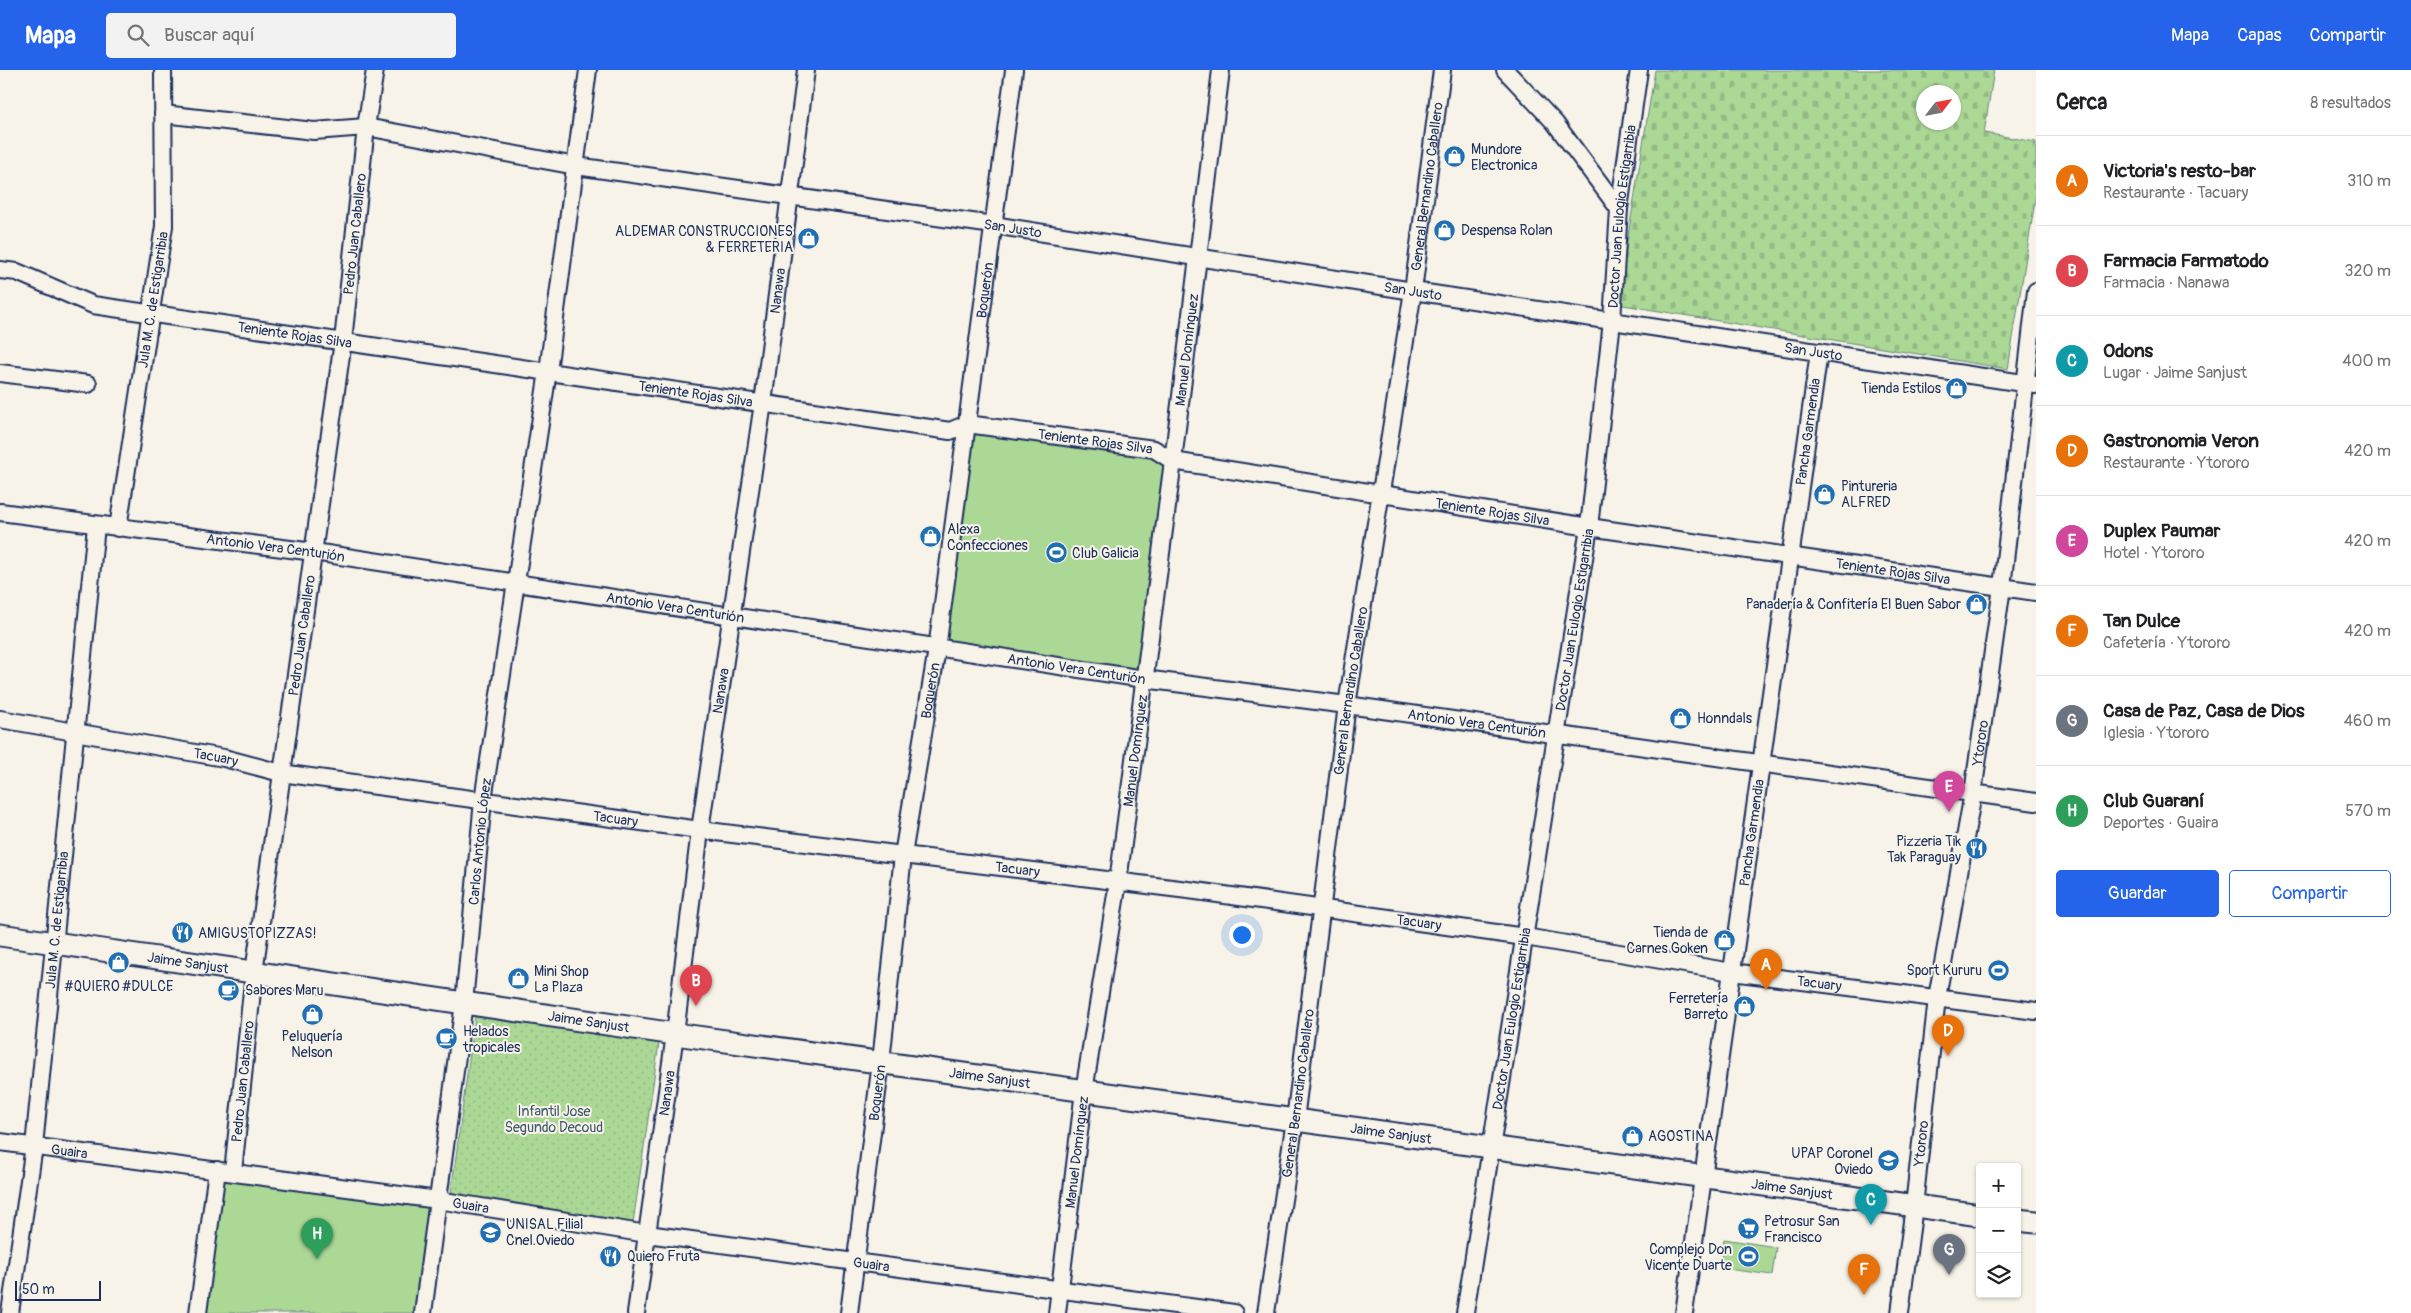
<!DOCTYPE html>
<html lang="es">
<head>
<meta charset="utf-8">
<style>
	body { margin:0; font-family:Pangolin,sans-serif; background:#f2f2f2; color:#202124 }
	.controls { position:absolute; right:15px; bottom:15px; display:grid; overflow:hidden; border-radius:5px; box-shadow:0 1px 4px #0004 }
	.controls button { width:45px; height:45px; display:grid; place-items:center; padding:0; border:0; border-bottom:1px solid #e0e0e0; background:#fff; color:#202124; font:25px sans-serif }
	.compass { position:absolute; left:1916px; top:15px; width:45px; height:45px; border-radius:50%; background:#fff; box-shadow:0 1px 4px #0004; rotate:58deg }
	.scale { position:absolute; left:15px; bottom:12px; width:86px; box-sizing:border-box; padding-left:5px; border:2px solid #1b2f5e; border-top:0; font-size:14px; line-height:18px; white-space:nowrap; color:#1b2f5e; -webkit-text-stroke:4px #f7f3e8; paint-order:stroke }
	.you { position:absolute; left:1241px; top:864px; width:18px; height:18px; margin:-12px; border:4px solid #fff; border-radius:50%; background:#1a73e8; box-shadow:0 0 0 8px #1a73e833 }
	.badge { display:grid; place-items:center; width:32px; height:32px; border-radius:50%; background:#2563eb; color:#fff; font-size:16px; font-weight:700 }
	.pin { position:absolute; translate:-50% -41px; filter:drop-shadow(0 1px 2px #0008) }
	.pin::after { content:''; position:absolute; top:26px; width:18px; height:15px; background:inherit; clip-path:polygon(0 0,100% 0,50% 100%) }
	.list { margin:0; padding:0; list-style:none }
	h2 { display:flex; justify-content:space-between; align-items:center; height:65px; margin:0; padding:0 20px; font-size:21px }
	h2 small { font-size:16px; font-weight:400; color:#757577 }
	.list li { display:grid; grid-template-columns:32px 1fr auto; gap:15px; align-items:center; box-sizing:border-box; height:90px; padding:0 20px; border-top:1px solid #e0e0e0 }
	.list b { display:block; font-size:19px; white-space:nowrap }
	.list p { margin:0; font-size:16px; white-space:nowrap; color:#757577 }
	.list em { font-size:16px; font-style:normal; color:#757577 }
	.actions { display:flex; gap:10px; padding:15px 20px }
	.actions a { flex:1; padding:11px 0; border:1px solid #2563eb; border-radius:5px; text-align:center; font-size:18px; color:#2563eb }
	.actions .main { background:#2563eb; color:#fff }
	.icon { flex:none; width:28px; height:28px; fill:none; stroke:currentColor; stroke-width:2; stroke-linecap:round; stroke-linejoin:round }
	.map { position:relative; flex:none; width:2036px; height:1243px; overflow:hidden }
	header { display:flex; align-items:center; gap:30px; box-sizing:border-box; height:70px; padding:0 25px; background:#2563eb; color:#fff }
	header strong { font-size:24px }
	nav { display:flex; gap:28px; margin-inline-start:auto; font-size:18px }
	.search { width:350px; height:45px; background:#f2f2f2; display:flex; align-items:center; gap:12px; box-sizing:border-box; padding:0 18px; border-radius:5px; color:#757577; font-size:19px }
	main { display:flex }
	aside { flex:1; background:#fff }
	.map>svg:first-child { display:block }
	.cemetery { fill:url(#cemetery-stones); stroke:#64847a; fill-rule:evenodd }
	.park { fill:url(#park-dots); stroke:#64847a }
	.garden { fill:#acd896; stroke:#64847a }
	.lines { fill:none; stroke-linecap:round; stroke-linejoin:round }
	.minor-casing { stroke:#1b2f5e; stroke-width:20 }
	.major-casing { stroke:#1b2f5e; stroke-width:25 }
	.minor { stroke:#f7f3e8; stroke-width:16 }
	.major { stroke:#f7f3e8; stroke-width:21 }
	.labels { text-anchor:middle; stroke-width:4; stroke-linejoin:round; paint-order:stroke }
	.poi-label { font-size:14px; fill:#1b2f5e; stroke:#f7f3e8; text-anchor:start }
	.street-label { font-size:14px; fill:#1b2f5e; stroke:#f7f3e8 }
	.park-label { font-size:14px; fill:#3f596c; stroke:#f7f3e8 }
</style>
</head>
<body>
<header>
<strong>Mapa</strong>
<div class="search"><svg class="icon" aria-label="search" viewBox="0 0 24 24"><circle cx="10" cy="10" r="6"/><path d="M15 15l6 6"/></svg>Buscar aquí</div>
<nav><a>Mapa</a><a>Capas</a><a>Compartir</a></nav>
</header>
<main>
<div class="map">
<svg width="2036" height="1243" viewBox="0 0 2036 1243">
	<defs>
		<pattern id="cemetery-stones" width="16" height="16" patternUnits="userSpaceOnUse" patternTransform="scale(1.25)"><rect width="16" height="16" fill="#acd896"/><path d="M2 7V4a2 2 0 0 1 4 0v3zM10 15v-3a2 2 0 0 1 4 0v3z" fill="#93ba84"/></pattern>
		<pattern id="park-dots" width="8" height="8" patternUnits="userSpaceOnUse" patternTransform="scale(1.25)"><rect width="8" height="8" fill="#acd896"/><path d="M2 2h.1M6 6h.1" fill="none" stroke="#93ba84" stroke-width="1.8" stroke-linecap="round"/></pattern>
	</defs>
	<rect width="100%" height="100%" fill="#f7f3e8"/>
	<filter id="ink" filterUnits="userSpaceOnUse"><feTurbulence type="fractalNoise" baseFrequency=".02" numOctaves="2"/><feDisplacementMap in="SourceGraphic" scale="10" xChannelSelector="R" yChannelSelector="G"/><feConvolveMatrix kernelMatrix="1 2 1 2 8 2 1 2 1" color-interpolation-filters="sRGB"/></filter>
	<g filter="url(#ink)">
		<path class="cemetery" d="M 1655,0 L 1994,0 L 1984,63 L 2036,72 L 2036,125 L 2008,299 L 1617,234 ZM 1924,22 L 1954,22 L 1954,52 L 1924,52 Z"/>
		<path class="park" d="M 475,946 L 659,973 L 633,1153 L 451,1123 Z"/>
		<path class="garden" d="M 973,359 L 1153,384 L 1167,393 L 1139,599 L 944,574 Z
			M 223,1108 L 428,1136 L 414,1243 L 206,1243 Z
			M 1724,1169 L 1776,1177 L 1772,1205 L 1720,1198 Z"/>
		<g class="lines">
			<defs>
				<g id="minor">
					<path d="M 1505,0 L 1555,53 L 1619,139"/>
					<path id="s1" d="M 163,44 L 314,61 L 366,57 L 576,96 L 993,155 L 1413,221 L 2036,315"/>
					<path id="s2" d="M 0,200 L 17,202 L 93,235 L 950,361 L 967,354 L 1154,379 L 1173,391 L 1589,457 L 2036,522"/>
					<path d="M 0,303 L 88,314"/>
					<path id="s3" d="M 0,442 L 314,482 L 1144,609 L 1347,635 L 2036,732"/>
					<path id="s4" d="M 118,458 L 164,156 L 163,0"/>
					<path id="s5" d="M 0,649 L 224,688 L 281,703 L 700,760 L 1196,821 L 1525,867 L 1732,902 L 2036,941"/>
					<path id="s6" d="M 0,1072 L 438,1130 L 647,1164 L 1234,1243"/>
					<path id="s7" d="M 233,1102 L 254,902 L 343,271 L 366,57 L 375,0"/>
					<path id="s8" d="M 10,1243 L 34,1076 L 96,456"/>
					<path d="M 198,1243 L 217,1100"/>
					<path id="s9" d="M 423,1243 L 464,933 L 483,730 L 548,301 L 588,0"/>
					<path id="s10" d="M 636,1243 L 675,964 L 700,760 L 763,333 L 806,0"/>
					<path id="s11" d="M 849,1243 L 881,992 L 903,785 L 937,579 L 1014,0"/>
					<path id="s12" d="M 1057,1243 L 1084,1021 L 1118,812 L 1173,391 L 1221,0"/>
					<path id="s13" d="M 1266,1243 L 1295,1050 L 1347,635 L 1413,221 L 1442,0"/>
					<path id="s14" d="M 1465,1243 L 1589,457 L 1612,251 L 1619,139 L 1639,0"/>
					<path id="s15" d="M 1684,1243 L 1819,282"/>
					<path id="s16" d="M 1900,1243 L 1914,1136 L 1937,928 L 1973,723 L 2002,517 L 2036,221"/>
				</g>
				<g id="major">
					<path id="s17" d="M 0,865 L 675,964 L 1980,1145"/>
					<path d="M 2017,1150 L 2036,1152"/>
				</g>
			</defs>
			<use href="#minor" class="minor-casing"/>
			<use href="#major" class="major-casing"/>
			<use href="#minor" class="minor"/>
			<use href="#major" class="major"/>
		</g>
	</g>
	<defs>
		<symbol id="shop-disc" viewBox="-11 -11 22 22"><circle r="9.5" fill="#1f6fb2" stroke="#f7f3e8"/><path d="M-5-2.5h2.3a2.7 3.5 0 0 1 5.4 0H5L5.5 6h-11ZM-1.5-2.5h3a1.5 2.3 0 0 0-3 0Z" fill="#fff"/></symbol>
		<symbol id="stadium-disc" viewBox="-11 -11 22 22"><circle r="9.5" fill="#1f6fb2" stroke="#f7f3e8"/><path d="M0-5a6.5 5 0 1 0 0 10a6.5 5 0 1 0 0-10ZM-3.5-1.8h7v3.6h-7Z" fill="#fff"/></symbol>
		<symbol id="restaurant-disc" viewBox="-11 -11 22 22"><circle r="9.5" fill="#1f6fb2" stroke="#f7f3e8"/><path d="M-5-6h1v4h1v-4h1v4h1v-4h1v5L-1.5 .5V6h-2V.5L-5-1ZM5-6V6H3V1.5H1.5Q1.5-4 5-6Z" fill="#fff"/></symbol>
		<symbol id="cafe-disc" viewBox="-11 -11 22 22"><circle r="9.5" fill="#1f6fb2" stroke="#f7f3e8"/><path d="M-5.5-4.5H6V0H3Q3 3.5 0 3.5H-2.5Q-5.5 3.5-5.5 0ZM3-3.2v2h1.7v-2ZM-6 4.5H4V6H-6Z" fill="#fff"/></symbol>
		<symbol id="university-disc" viewBox="-11 -11 22 22"><circle r="9.5" fill="#1f6fb2" stroke="#f7f3e8"/><path d="M0-5L7-2L0 1L-7-2ZM-4 1L0 2.5L4 1V4Q0 6-4 4Z" fill="#fff"/></symbol>
		<symbol id="supermarket-disc" viewBox="-11 -11 22 22"><circle r="9.5" fill="#1f6fb2" stroke="#f7f3e8"/><path d="M-6-5.5h2.5l.6 2H6L4.5 2H-2.5L-4.4-4H-6ZM-1.5 3.2a1.3 1.3 0 1 0 .1 0ZM3 3.2a1.3 1.3 0 1 0 .1 0Z" fill="#fff"/></symbol>
	</defs>
	<g fill-rule="evenodd">
		<use href="#shop-disc" x="1442" y="74" width="25" height="25"/>
		<use href="#shop-disc" x="1432" y="148" width="25" height="25"/>
		<use href="#shop-disc" x="796" y="156" width="25" height="25"/>
		<use href="#shop-disc" x="1944" y="306" width="25" height="25"/>
		<use href="#shop-disc" x="1812" y="412" width="25" height="25"/>
		<use href="#shop-disc" x="918" y="454" width="25" height="25"/>
		<use href="#stadium-disc" x="1044" y="470" width="25" height="25"/>
		<use href="#shop-disc" x="1964" y="522" width="25" height="25"/>
		<use href="#shop-disc" x="1668" y="636" width="25" height="25"/>
		<use href="#restaurant-disc" x="1964" y="766" width="25" height="25"/>
		<use href="#restaurant-disc" x="170" y="850" width="25" height="25"/>
		<use href="#shop-disc" x="1712" y="858" width="25" height="25"/>
		<use href="#shop-disc" x="106" y="880" width="25" height="25"/>
		<use href="#stadium-disc" x="1986" y="888" width="25" height="25"/>
		<use href="#shop-disc" x="506" y="896" width="25" height="25"/>
		<use href="#cafe-disc" x="216" y="908" width="25" height="25"/>
		<use href="#shop-disc" x="1732" y="924" width="25" height="25"/>
		<use href="#shop-disc" x="300" y="932" width="25" height="25"/>
		<use href="#cafe-disc" x="434" y="956" width="25" height="25"/>
		<use href="#shop-disc" x="1620" y="1054" width="25" height="25"/>
		<use href="#university-disc" x="1876" y="1078" width="25" height="25"/>
		<use href="#supermarket-disc" x="1736" y="1146" width="25" height="25"/>
		<use href="#university-disc" x="478" y="1150" width="25" height="25"/>
		<use href="#restaurant-disc" x="598" y="1174" width="25" height="25"/>
		<use href="#stadium-disc" x="1736" y="1174" width="25" height="25"/>
	</g>
	<g class="labels">
		<g class="poi-label">
			<text x="1471" y="84">Mundore<tspan x="1471" dy="16">Electronica</tspan></text>
			<text x="1461" y="165">Despensa Rolan</text>
			<text x="793" y="166" text-anchor="end">ALDEMAR CONSTRUCCIONES<tspan x="793" dy="16">&amp; FERRETERIA</tspan></text>
			<text x="1941" y="323" text-anchor="end">Tienda Estilos</text>
			<text x="1841" y="421">Pintureria<tspan x="1841" dy="16">ALFRED</tspan></text>
			<text x="947" y="464">Alexa<tspan x="947" dy="16">Confecciones</tspan></text>
			<text x="1072" y="488">Club Galicia</text>
			<text x="1961" y="539" text-anchor="end">Panadería &amp; Confitería El Buen Sabor</text>
			<text x="1697" y="653">Honndals</text>
			<text x="1961" y="776" text-anchor="end">Pizzeria Tik<tspan x="1961" dy="16">Tak Paraguay</tspan></text>
			<text x="1708" y="867" text-anchor="end">Tienda de<tspan x="1708" dy="16">Carnes Goken</tspan></text>
			<text x="198" y="868">AMIGUSTOPIZZAS!</text>
			<text x="1982" y="905" text-anchor="end">Sport Kururu</text>
			<text x="534" y="906">Mini Shop<tspan x="534" dy="16">La Plaza</tspan></text>
			<text x="119" y="921" text-anchor="middle">#QUIERO #DULCE</text>
			<text x="245" y="925">Sabores Maru</text>
			<text x="1728" y="933" text-anchor="end">Ferretería<tspan x="1728" dy="16">Barreto</tspan></text>
			<text x="463" y="966">Helados<tspan x="463" dy="16">tropicales</tspan></text>
			<text x="312" y="971" text-anchor="middle">Peluquería<tspan x="312" dy="16">Nelson</tspan></text>
			<text x="1648" y="1071">AGOSTINA</text>
			<text x="1873" y="1088" text-anchor="end">UPAP Coronel<tspan x="1873" dy="16">Oviedo</tspan></text>
			<text x="1764" y="1156">Petrosur San<tspan x="1764" dy="16">Francisco</tspan></text>
			<text x="506" y="1159">UNISAL Filial<tspan x="506" dy="16">Cnel.Oviedo</tspan></text>
			<text x="1732" y="1184" text-anchor="end">Complejo Don<tspan x="1732" dy="16">Vicente Duarte</tspan></text>
			<text x="627" y="1191">Quiero Fruta</text>
		</g>
		<g class="street-label">
			<text dy="5" stroke="none"><textPath href="#s13" startOffset="1138">General Bernardino Caballero</textPath></text>
			<text dy="5" stroke="none"><textPath href="#s14" startOffset="1108">Doctor Juan Eulogio Estigarribia</textPath></text>
			<text dy="5" stroke="none"><textPath href="#s1" startOffset="859">San Justo</textPath></text>
			<text dy="5" stroke="none"><textPath href="#s7" startOffset="946">Pedro Juan Caballero</textPath></text>
			<text dy="5" stroke="none"><textPath href="#s10" startOffset="1032">Nanawa</textPath></text>
			<text dy="5" stroke="none"><textPath href="#s11" startOffset="1032">Boquerón</textPath></text>
			<text dy="5" stroke="none"><textPath href="#s1" startOffset="1264">San Justo</textPath></text>
			<text dy="5" stroke="none"><textPath href="#s4" startOffset="231">Jula M. C. de Estigarribia</textPath></text>
			<text dy="5" stroke="none"><textPath href="#s2" startOffset="304">Teniente Rojas Silva</textPath></text>
			<text dy="5" stroke="none"><textPath href="#s12" startOffset="972">Manuel Domínguez</textPath></text>
			<text dy="5" stroke="none"><textPath href="#s1" startOffset="1669">San Justo</textPath></text>
			<text dy="5" stroke="none"><textPath href="#s2" startOffset="709">Teniente Rojas Silva</textPath></text>
			<text dy="5" stroke="none"><textPath href="#s15" startOffset="890">Pancha Garmendia</textPath></text>
			<text dy="5" stroke="none"><textPath href="#s2" startOffset="1114">Teniente Rojas Silva</textPath></text>
			<text dy="5" stroke="none"><textPath href="#s2" startOffset="1519">Teniente Rojas Silva</textPath></text>
			<text dy="5" stroke="none"><textPath href="#s3" startOffset="278">Antonio Vera Centurión</textPath></text>
			<text dy="5" stroke="none"><textPath href="#s2" startOffset="1924">Teniente Rojas Silva</textPath></text>
			<text dy="5" stroke="none"><textPath href="#s3" startOffset="682">Antonio Vera Centurión</textPath></text>
			<text dy="5" stroke="none"><textPath href="#s14" startOffset="702">Doctor Juan Eulogio Estigarribia</textPath></text>
			<text dy="5" stroke="none"><textPath href="#s7" startOffset="541">Pedro Juan Caballero</textPath></text>
			<text dy="5" stroke="none"><textPath href="#s3" startOffset="1088">Antonio Vera Centurión</textPath></text>
			<text dy="5" stroke="none"><textPath href="#s11" startOffset="628">Boquerón</textPath></text>
			<text dy="5" stroke="none"><textPath href="#s13" startOffset="628">General Bernardino Caballero</textPath></text>
			<text dy="5" stroke="none"><textPath href="#s10" startOffset="628">Nanawa</textPath></text>
			<text dy="5" stroke="none"><textPath href="#s3" startOffset="1492">Antonio Vera Centurión</textPath></text>
			<text dy="5" stroke="none"><textPath href="#s16" startOffset="576">Ytororo</textPath></text>
			<text dy="5" stroke="none"><textPath href="#s12" startOffset="568">Manuel Domínguez</textPath></text>
			<text dy="5" stroke="none"><textPath href="#s5" startOffset="219">Tacuary</textPath></text>
			<text dy="5" stroke="none"><textPath href="#s5" startOffset="624">Tacuary</textPath></text>
			<text dy="5" stroke="none"><textPath href="#s15" startOffset="485">Pancha Garmendia</textPath></text>
			<text dy="5" stroke="none"><textPath href="#s9" startOffset="475">Carlos Antonio López</textPath></text>
			<text dy="5" stroke="none"><textPath href="#s5" startOffset="1029">Tacuary</textPath></text>
			<text dy="5" stroke="none"><textPath href="#s8" startOffset="396">Jula M. C. de Estigarribia</textPath></text>
			<text dy="5" stroke="none"><textPath href="#s5" startOffset="1434">Tacuary</textPath></text>
			<text dy="5" stroke="none"><textPath href="#s17" startOffset="190">Jaime Sanjust</textPath></text>
			<text dy="5" stroke="none"><textPath href="#s5" startOffset="1839">Tacuary</textPath></text>
			<text dy="5" stroke="none"><textPath href="#s14" startOffset="298">Doctor Juan Eulogio Estigarribia</textPath></text>
			<text dy="5" stroke="none"><textPath href="#s17" startOffset="595">Jaime Sanjust</textPath></text>
			<text dy="5" stroke="none"><textPath href="#s17" startOffset="1000">Jaime Sanjust</textPath></text>
			<text dy="5" stroke="none"><textPath href="#s7" startOffset="91">Pedro Juan Caballero</textPath></text>
			<text dy="5" stroke="none"><textPath href="#s10" startOffset="222">Nanawa</textPath></text>
			<text dy="5" stroke="none"><textPath href="#s11" startOffset="222">Boquerón</textPath></text>
			<text dy="5" stroke="none"><textPath href="#s13" startOffset="222">General Bernardino Caballero</textPath></text>
			<text dy="5" stroke="none"><textPath href="#s17" startOffset="1405">Jaime Sanjust</textPath></text>
			<text dy="5" stroke="none"><textPath href="#s16" startOffset="171">Ytororo</textPath></text>
			<text dy="5" stroke="none"><textPath href="#s6" startOffset="70">Guaira</textPath></text>
			<text dy="5" stroke="none"><textPath href="#s12" startOffset="162">Manuel Domínguez</textPath></text>
			<text dy="5" stroke="none"><textPath href="#s17" startOffset="1810">Jaime Sanjust</textPath></text>
			<text dy="5" stroke="none"><textPath href="#s6" startOffset="475">Guaira</textPath></text>
			<text dy="5" stroke="none"><textPath href="#s6" startOffset="880">Guaira</textPath></text>
		</g>
		<g class="park-label">
			<text x="554" y="1046">Infantil Jose<tspan x="554" dy="16">Segundo Decoud</tspan></text>
		</g>
	</g>
</svg>
<div class="controls">
<button>+</button>
<button>−</button>
<button><svg class="icon" aria-label="layers" viewBox="0 0 24 24"><path d="M12 4l9 5-9 5-9-5zM3 14l9 5 9-5"/></svg></button>
</div>
<svg class="compass" viewBox="-18 -18 36 36"><path d="M0-13l5 13h-10z" fill="#e53935"/><path d="M0 13l5-13h-10z" fill="#757577"/></svg>
<div class="scale">50 m</div>
<div class="you"></div>
<div class="pin badge" style="left:1766px;top:920px;background:#e8710a">A</div>
<div class="pin badge" style="left:696px;top:936px;background:#e0444e">B</div>
<div class="pin badge" style="left:1871px;top:1155px;background:#0f9aa8">C</div>
<div class="pin badge" style="left:1948px;top:986px;background:#e8710a">D</div>
<div class="pin badge" style="left:1949px;top:742px;background:#d1479c">E</div>
<div class="pin badge" style="left:1864px;top:1225px;background:#e8710a">F</div>
<div class="pin badge" style="left:1949px;top:1205px;background:#6b7280">G</div>
<div class="pin badge" style="left:317px;top:1189px;background:#2e9e5b">H</div>
</div>
<aside>
<h2>Cerca<small>8 resultados</small></h2>
<ul class="list">
<li><span class="badge" style="background:#e8710a">A</span><div><b>Victoria's resto-bar</b><p>Restaurante · Tacuary</p></div><em>310 m</em></li>
<li><span class="badge" style="background:#e0444e">B</span><div><b>Farmacia Farmatodo</b><p>Farmacia · Nanawa</p></div><em>320 m</em></li>
<li><span class="badge" style="background:#0f9aa8">C</span><div><b>Odons</b><p>Lugar · Jaime Sanjust</p></div><em>400 m</em></li>
<li><span class="badge" style="background:#e8710a">D</span><div><b>Gastronomia Veron</b><p>Restaurante · Ytororo</p></div><em>420 m</em></li>
<li><span class="badge" style="background:#d1479c">E</span><div><b>Duplex Paumar</b><p>Hotel · Ytororo</p></div><em>420 m</em></li>
<li><span class="badge" style="background:#e8710a">F</span><div><b>Tan Dulce</b><p>Cafetería · Ytororo</p></div><em>420 m</em></li>
<li><span class="badge" style="background:#6b7280">G</span><div><b>Casa de Paz, Casa de Dios</b><p>Iglesia · Ytororo</p></div><em>460 m</em></li>
<li><span class="badge" style="background:#2e9e5b">H</span><div><b>Club Guaraní</b><p>Deportes · Guaira</p></div><em>570 m</em></li>
</ul>
<div class="actions"><a class="main">Guardar</a><a>Compartir</a></div>
</aside>
</main>
</body>
</html>
